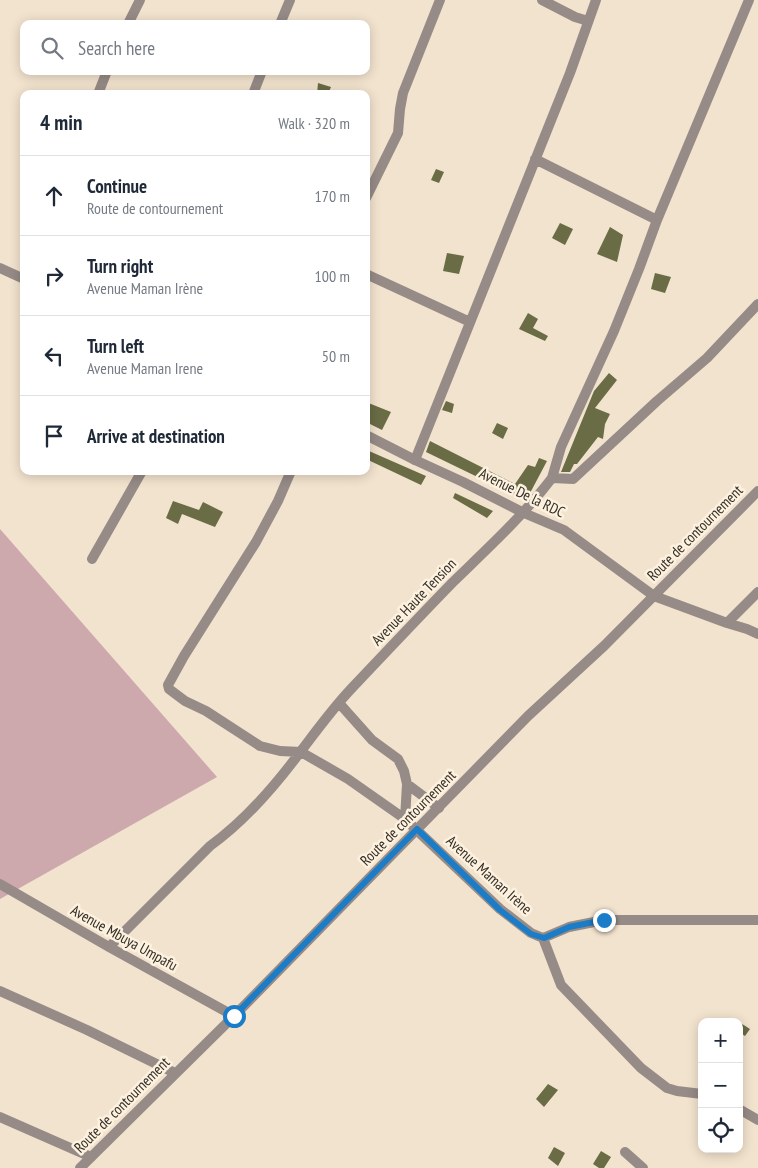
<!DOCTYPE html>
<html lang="en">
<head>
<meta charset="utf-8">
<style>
	body { margin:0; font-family:"PT Sans Narrow",sans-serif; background:#f6f6f7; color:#1f2937 }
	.controls { position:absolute; right:15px; bottom:15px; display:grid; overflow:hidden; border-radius:10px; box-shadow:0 2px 12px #0003 }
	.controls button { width:45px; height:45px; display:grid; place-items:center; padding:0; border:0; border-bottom:1px solid #e0e1e3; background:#fff; color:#1f2937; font:25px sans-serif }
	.stop { position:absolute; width:15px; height:15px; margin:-11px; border:4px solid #1b7cc8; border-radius:50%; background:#fff }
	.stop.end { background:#1b7cc8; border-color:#fff; box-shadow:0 1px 5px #0008 }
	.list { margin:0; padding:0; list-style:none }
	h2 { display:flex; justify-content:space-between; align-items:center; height:65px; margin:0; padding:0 20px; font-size:21px }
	h2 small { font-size:16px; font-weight:400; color:#747a83 }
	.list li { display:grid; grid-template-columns:32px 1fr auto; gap:15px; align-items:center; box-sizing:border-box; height:80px; padding:0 20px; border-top:1px solid #e0e1e3 }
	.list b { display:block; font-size:19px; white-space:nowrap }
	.list p { margin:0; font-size:16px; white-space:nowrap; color:#747a83 }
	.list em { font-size:16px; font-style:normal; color:#747a83 }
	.icon { flex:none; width:28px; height:28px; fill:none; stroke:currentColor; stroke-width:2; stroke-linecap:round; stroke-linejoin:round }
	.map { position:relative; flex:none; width:758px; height:1168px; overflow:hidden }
	.search { position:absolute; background:#fff; box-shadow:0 2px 12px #0003; left:20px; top:20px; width:350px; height:55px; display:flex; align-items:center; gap:12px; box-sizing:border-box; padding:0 18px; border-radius:10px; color:#747a83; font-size:19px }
	.panel { position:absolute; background:#fff; box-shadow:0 2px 12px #0003; left:20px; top:90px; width:350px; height:385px; border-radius:10px }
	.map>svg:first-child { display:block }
	.green { fill:#cda8ad }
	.building { fill:#696c45 }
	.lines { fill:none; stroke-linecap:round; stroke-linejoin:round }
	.minor { stroke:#968b86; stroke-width:10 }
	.tertiary { stroke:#968b86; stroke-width:10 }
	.route { stroke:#1b7cc8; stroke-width:6 }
	.labels { text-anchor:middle; stroke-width:5; stroke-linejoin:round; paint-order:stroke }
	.street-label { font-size:15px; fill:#342e26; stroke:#fdf1df }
</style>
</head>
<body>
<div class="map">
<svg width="758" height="1168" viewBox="0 0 758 1168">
	<rect width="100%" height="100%" fill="#f2e3ce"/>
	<path class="green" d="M 0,529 L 217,777 L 0,899 Z"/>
	<path class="building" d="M 318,83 L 331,87 L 328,94 L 317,94 Z
		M 436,169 L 444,172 L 439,183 L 431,180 Z
		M 560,223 L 573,229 L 565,245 L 552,238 Z
		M 610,227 L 623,235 L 617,262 L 597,254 Z
		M 447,253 L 464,256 L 459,274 L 443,271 Z
		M 655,273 L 671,277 L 665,293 L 651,289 Z
		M 528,313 L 538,319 L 533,328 L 548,336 L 545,341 L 519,329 Z
		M 609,373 L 617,380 L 595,408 L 610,414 L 605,424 L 603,439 L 598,437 L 577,464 L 574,464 L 570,472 L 561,472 L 594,391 Z
		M 446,401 L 454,404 L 452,413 L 442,410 Z
		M 366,402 L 391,412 L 382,430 L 366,422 Z
		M 497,423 L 508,428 L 503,439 L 492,433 Z
		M 430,441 L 515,484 L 528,465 L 535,467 L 539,458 L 547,461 L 529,495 L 525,500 L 426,452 Z
		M 369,451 L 426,476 L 421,485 L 366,459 Z
		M 455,493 L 493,511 L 487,518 L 453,498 Z
		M 173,501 L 199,510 L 203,502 L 223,512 L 215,527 L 182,514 L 178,524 L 166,518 Z
		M 739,1022 L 750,1029 L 745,1036 L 739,1032 Z
		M 548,1084 L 558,1090 L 544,1107 L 536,1099 Z
		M 554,1147 L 565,1153 L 558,1166 L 548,1158 Z
		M 601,1151 L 611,1157 L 604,1168 L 599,1168 L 593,1164 Z"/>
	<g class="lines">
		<path class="minor" d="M 542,0 L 575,17 L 588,21
			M 128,24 L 140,0
			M 280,24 L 290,0
			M 98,94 L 107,71
			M 253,94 L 262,71
			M 535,159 L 657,220
			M 366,198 L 398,133 L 400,109 L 403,93 L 440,0
			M 366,274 L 470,322
			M 415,460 L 570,73 L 596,0
			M 291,471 L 278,501 L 256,542 L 184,656 L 168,685 L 169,689 L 185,701 L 206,711 L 260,746 L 280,751 L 301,752 L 348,779 L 405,819 L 500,909 L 531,933 L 543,938
			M 552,478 L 561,447 L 614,331 L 639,269 L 657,220 L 749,0
			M 92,559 L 142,471
			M 654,596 L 727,623 L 747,629 L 758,634
			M 727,623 L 758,592
			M 339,703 L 372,740 L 398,759 L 404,771 L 407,784 L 405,819
			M 407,784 L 439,808
			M 0,884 L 109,947 L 234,1016
			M 543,938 L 561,985 L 641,1068 L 667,1088 L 677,1091 L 702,1094
			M 543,938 L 569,927 L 604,920 L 758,920
			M 109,947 L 210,846 C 245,821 275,786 301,751 C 317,730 333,708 351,689 C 385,653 419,617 453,582 C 488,548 523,516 552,478 L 573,479 L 657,401 L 707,358 L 758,304
			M 0,991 L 87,1030 L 175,1073
			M 739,1109 L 758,1120
			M 0,1117 L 91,1157
			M 625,1152 L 643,1168"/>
		<path class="tertiary" d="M 0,268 L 24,279
			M 366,435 L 415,460 L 463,482 L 524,513 L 564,530 L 654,596
			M 80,1168 L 234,1016 L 528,716 L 604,646 L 758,491"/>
	</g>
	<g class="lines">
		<path class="route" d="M 234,1016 L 417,829 L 500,910 L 531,934 L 544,938 L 569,927 L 604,920"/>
	</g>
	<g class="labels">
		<g class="street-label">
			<text transform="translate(522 493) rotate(26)" y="5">Avenue De la RDC</text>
			<text transform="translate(695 533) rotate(-45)" y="5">Route de contournement</text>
			<text transform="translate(414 602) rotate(-46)" y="5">Avenue Haute Tension</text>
			<text transform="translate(408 818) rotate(-45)" y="5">Route de contournement</text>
			<text transform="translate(489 875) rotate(42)" y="5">Avenue Maman Irène</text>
			<text transform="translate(124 938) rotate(29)" y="5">Avenue Mbuya Umpafu</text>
			<text transform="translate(122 1105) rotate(-45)" y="5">Route de contournement</text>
		</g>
	</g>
</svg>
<div class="controls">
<button>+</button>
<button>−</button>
<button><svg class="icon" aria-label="locate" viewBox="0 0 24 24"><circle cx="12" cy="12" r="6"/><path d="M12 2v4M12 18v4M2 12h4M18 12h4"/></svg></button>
</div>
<div class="stop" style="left:234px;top:1016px"></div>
<div class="stop end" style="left:604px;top:920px"></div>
<div class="search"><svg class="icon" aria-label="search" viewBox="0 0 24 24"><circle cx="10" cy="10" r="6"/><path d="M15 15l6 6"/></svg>Search here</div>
<section class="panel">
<h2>4 min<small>Walk · 320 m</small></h2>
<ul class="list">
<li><svg class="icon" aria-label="ahead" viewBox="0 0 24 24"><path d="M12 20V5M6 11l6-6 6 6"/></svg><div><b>Continue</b><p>Route de contournement</p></div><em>170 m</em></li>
<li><svg class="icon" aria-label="right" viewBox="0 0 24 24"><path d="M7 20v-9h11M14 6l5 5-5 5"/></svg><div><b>Turn right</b><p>Avenue Maman Irène</p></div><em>100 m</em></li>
<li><svg class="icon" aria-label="left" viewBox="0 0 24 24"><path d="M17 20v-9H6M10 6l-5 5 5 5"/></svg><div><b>Turn left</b><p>Avenue Maman Irene</p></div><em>50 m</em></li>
<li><svg class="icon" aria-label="arrive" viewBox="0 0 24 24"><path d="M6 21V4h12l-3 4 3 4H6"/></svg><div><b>Arrive at destination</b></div></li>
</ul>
</section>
</div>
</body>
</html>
